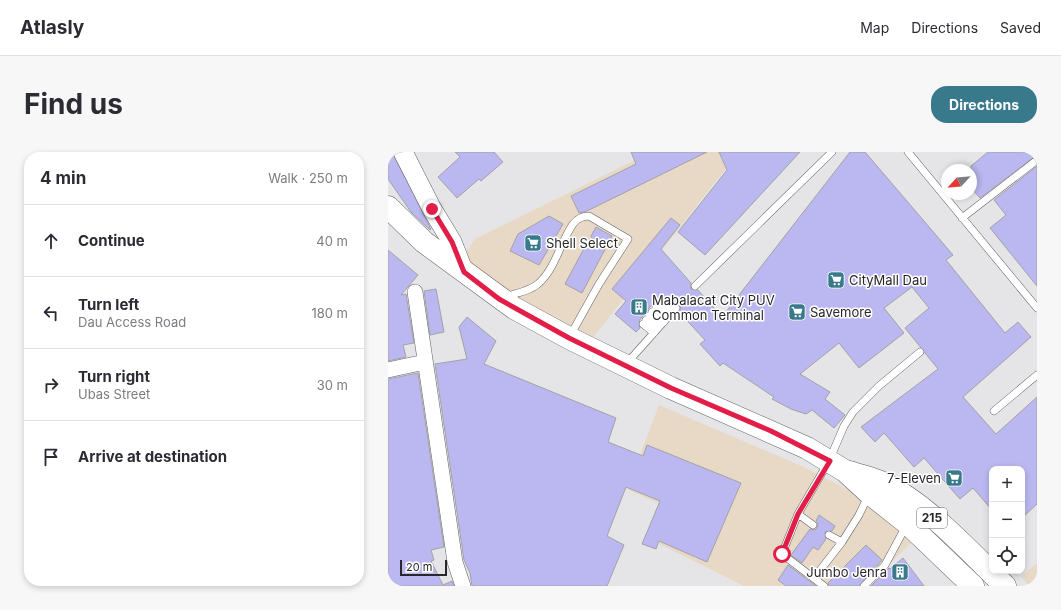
<!DOCTYPE html>
<html lang="en">
<head>
<meta charset="utf-8">
<style>
	body { margin:0; font-family:Inter,sans-serif; background:#f7f7f7; color:#2b2b33 }
	.controls { position:absolute; right:12px; bottom:12px; display:grid; overflow:hidden; border-radius:8px; box-shadow:0 2px 6px #0003 }
	.controls button { width:36px; height:36px; display:grid; place-items:center; padding:0; border:0; border-bottom:1px solid #e1e1e2; background:#fff; color:#2b2b33; font:20px sans-serif }
	.compass { position:absolute; left:553px; top:12px; width:36px; height:36px; border-radius:50%; background:#fff; box-shadow:0 2px 6px #0003; rotate:244deg }
	.scale { position:absolute; left:12px; bottom:10px; width:47px; box-sizing:border-box; padding-left:4px; border:2px solid #282829; border-top:0; font-size:11px; line-height:14px; white-space:nowrap; color:#282829; -webkit-text-stroke:3px #fff; paint-order:stroke }
	.stop { position:absolute; width:12px; height:12px; margin:-9px; border:3px solid #e11d48; border-radius:50%; background:#fff }
	.stop.end { background:#e11d48; border-color:#fff; box-shadow:0 1px 4px #0008 }
	.list { margin:0; padding:0; list-style:none }
	h2 { display:flex; justify-content:space-between; align-items:center; height:52px; margin:0; padding:0 16px; font-size:17px }
	h2 small { font-size:13px; font-weight:400; color:#7c7c81 }
	.list li { display:grid; grid-template-columns:26px 1fr auto; gap:12px; align-items:center; box-sizing:border-box; height:72px; padding:0 16px; border-top:1px solid #e1e1e2 }
	.list b { display:block; font-size:15px; white-space:nowrap }
	.list p { margin:0; font-size:13px; white-space:nowrap; color:#7c7c81 }
	.list em { font-size:13px; font-style:normal; color:#7c7c81 }
	.icon { flex:none; width:22px; height:22px; fill:none; stroke:currentColor; stroke-width:2; stroke-linecap:round; stroke-linejoin:round }
	.map { position:relative; flex:none; width:649px; height:434px; overflow:hidden; border-radius:16px }
	header { display:flex; align-items:center; gap:24px; box-sizing:border-box; height:56px; padding:0 20px; background:#fff; border-bottom:1px solid #e1e1e2 }
	header strong { font-size:19px }
	nav { display:flex; gap:22px; margin-inline-start:auto; font-size:14px }
	.intro { display:flex; align-items:center; justify-content:space-between; box-sizing:border-box; height:96px; padding:0 24px }
	h1 { margin:0; font-size:28px }
	.button { padding:10px 18px; border-radius:16px; background:#387a8c; color:#fff; font-size:14px; font-weight:700 }
	main { display:flex; gap:24px; padding:0 24px }
	aside { flex:1; background:#fff; border-radius:16px; box-shadow:0 2px 6px #0003 }
	.map>svg:first-child { display:block }
	.commercial { fill:#e8d9c7 }
	.building { fill:#bbb7f0; stroke:#a2a2a5 }
	.lines { fill:none; stroke-linecap:round; stroke-linejoin:round }
	.service-casing { stroke:#606163; stroke-width:8 }
	.minor-casing { stroke:#606163; stroke-width:16 }
	.tertiary-casing { stroke:#606163; stroke-width:20 }
	.primary-casing { stroke:#606163; stroke-width:23 }
	.service { stroke:#fff; stroke-width:7 }
	.minor { stroke:#fff; stroke-width:15 }
	.tertiary { stroke:#fff; stroke-width:19 }
	.primary { stroke:#fff; stroke-width:22 }
	.route { stroke:#e11d48; stroke-width:5 }
	.labels { text-anchor:middle; stroke-width:3; stroke-linejoin:round; paint-order:stroke }
	.shield { fill:#fff; stroke:#686869; stroke-width:1 }
	.shield-label { font-size:12px; font-weight:bold; fill:#282829 }
	.poi-label { font-size:13px; fill:#282829; stroke:#fff; text-anchor:start }
</style>
</head>
<body>
<header>
<strong>Atlasly</strong>
<nav><a>Map</a><a>Directions</a><a>Saved</a></nav>
</header>
<div class="intro"><h1>Find us</h1><a class="button">Directions</a></div>
<main>
<aside>
<h2>4 min<small>Walk · 250 m</small></h2>
<ul class="list">
<li><svg class="icon" aria-label="ahead" viewBox="0 0 24 24"><path d="M12 20V5M6 11l6-6 6 6"/></svg><div><b>Continue</b></div><em>40 m</em></li>
<li><svg class="icon" aria-label="left" viewBox="0 0 24 24"><path d="M17 20v-9H6M10 6l-5 5 5 5"/></svg><div><b>Turn left</b><p>Dau Access Road</p></div><em>180 m</em></li>
<li><svg class="icon" aria-label="right" viewBox="0 0 24 24"><path d="M7 20v-9h11M14 6l5 5-5 5"/></svg><div><b>Turn right</b><p>Ubas Street</p></div><em>30 m</em></li>
<li><svg class="icon" aria-label="arrive" viewBox="0 0 24 24"><path d="M6 21V4h12l-3 4 3 4H6"/></svg><div><b>Arrive at destination</b></div></li>
</ul>
</aside>
<div class="map">
<svg width="649" height="434" viewBox="0 0 649 434">
	<rect width="100%" height="100%" fill="#e5e5e8"/>
	<path class="commercial" d="M 263,0 L 351,0 L 204,187 L 118,140 L 74,106 L 87,87 Z
		M 271,253 L 416,315 L 472,344 L 524,390 L 479,434 L 356,434 L 271,392 L 284,358 L 239,337 Z
		M 649,411 L 649,434 L 642,434 L 633,425 Z"/>
	<path class="building" d="M 0,0 L 4,0 L 43,77 L 42,78 L 23,60 L 0,27 Z
		M 67,0 L 106,0 L 115,10 L 93,29 L 91,27 L 69,46 L 50,25 L 72,5 Z
		M 243,0 L 319,0 L 199,59 L 191,61 L 183,44 L 248,12 Z
		M 331,0 L 412,0 L 317,103 L 290,80 L 339,18 Z
		M 462,0 L 477,0 L 565,103 L 558,108 L 617,181 L 630,170 L 643,185 L 575,245 L 608,282 L 649,245 L 649,352 L 634,366 L 634,317 L 604,317 L 604,358 L 585,336 L 572,347 L 536,306 L 526,315 L 496,281 L 487,290 L 473,275 L 550,217 L 517,176 L 541,156 L 524,135 L 496,156 L 516,181 L 471,216 L 451,191 L 412,222 L 442,240 L 437,247 L 457,263 L 446,276 L 424,258 L 418,262 L 403,257 L 384,247 L 386,245 L 335,211 L 332,214 L 312,192 L 317,188 L 291,160 L 293,157 L 292,153 L 286,152 L 278,145 L 272,145 L 260,157 L 251,169 L 252,176 L 248,180 L 227,162 L 238,149 L 224,137 L 283,66 L 292,73 L 273,97 L 303,131 L 303,137 L 310,138 L 334,165 Z
		M 600,0 L 649,0 L 649,3 L 592,46 L 583,36 L 583,14 Z
		M 649,14 L 649,134 L 602,76 L 618,63 L 606,48 Z
		M 161,64 L 175,72 L 151,113 L 122,99 L 130,82 Z
		M 208,75 L 224,84 L 194,141 L 177,132 L 201,87 L 206,90 L 203,84 Z
		M 0,98 L 30,123 L 13,143 L 18,142 L 26,191 L 15,193 L 18,205 L 0,209 Z
		M 48,137 L 56,180 L 42,183 L 36,139 Z
		M 79,165 L 108,189 L 96,212 L 228,266 L 220,290 L 255,304 L 259,293 L 353,331 L 319,410 L 271,389 L 268,397 L 254,392 L 272,349 L 238,335 L 219,384 L 236,393 L 219,434 L 84,434 L 82,421 L 76,408 L 47,212 L 79,207 L 71,175 Z
		M 30,221 L 56,395 L 43,398 L 46,408 L 43,409 L 55,433 L 64,429 L 66,434 L 0,434 L 0,227 Z
		M 431,363 L 447,374 L 444,379 L 437,380 L 438,387 L 430,398 L 425,395 L 414,411 L 403,403 L 422,377 L 427,378 L 429,376 L 430,371 L 428,369 Z
		M 478,393 L 494,408 L 471,434 L 441,434 L 440,431 Z
		M 515,406 L 536,434 L 483,434 L 501,416 L 502,417 Z
		M 400,413 L 428,434 L 398,434 L 390,428 Z"/>
	<g class="lines">
		<defs>
			<path id="service" d="M 520,0 L 649,156
				M 574,66 L 649,8
				M 307,134 L 444,0
				M 117,145 C 128,141 143,139 151,131 C 168,115 172,91 185,72 C 189,67 195,64 201,64 L 240,87 L 211,132 L 182,184
				M 274,149 L 286,158
				M 271,153 L 282,162
				M 268,156 L 279,166
				M 264,160 L 276,170
				M 261,164 L 272,173
				M 258,168 L 269,177
				M 255,172 L 266,181
				M 239,211 L 288,156
				M 606,259 L 649,223
				M 410,362 L 394,402 L 436,434
				M 425,373 L 410,362 L 441,309 L 456,274 L 465,260 L 491,234 L 532,200
				M 441,383 L 454,390 L 471,363 L 480,344
				M 426,426 L 454,390
				M 476,434 L 497,413 L 518,374"/>
			<path id="minor" d="M 27,140 L 67,410 L 75,434
				M 0,218 L 37,210"/>
			<path id="tertiary" d="M 15,0 L 44,57 L 64,90 L 76,120"/>
			<path id="primary" d="M 0,55 L 36,90 L 126,156 L 181,186 L 283,236 L 419,296 L 457,319 L 481,341 L 519,371 L 585,434
				M 462,320 C 473,324 484,326 495,331 C 539,352 582,400 617,434"/>
		</defs>
		<use href="#service" class="service-casing"/>
		<use href="#minor" class="minor-casing"/>
		<use href="#tertiary" class="tertiary-casing"/>
		<use href="#primary" class="primary-casing"/>
		<use href="#service" class="service"/>
		<use href="#minor" class="minor"/>
		<use href="#tertiary" class="tertiary"/>
		<use href="#primary" class="primary"/>
	</g>
	<g class="lines">
		<path class="route" d="M 44,57 L 64,90 L 76,120 L 111,147 L 181,186 L 283,236 L 383,279 L 442,309 L 410,362 L 394,402"/>
	</g>
	<defs>
		<symbol id="supermarket-square" viewBox="-11 -11 22 22"><rect x="-9" y="-9" width="18" height="18" rx="4" fill="#387a8c" stroke="#fff"/><path d="M-6-5.5h2.5l.6 2H6L4.5 2H-2.5L-4.4-4H-6ZM-1.5 3.2a1.3 1.3 0 1 0 .1 0ZM3 3.2a1.3 1.3 0 1 0 .1 0Z" fill="#fff"/></symbol>
		<symbol id="building-square" viewBox="-11 -11 22 22"><rect x="-9" y="-9" width="18" height="18" rx="4" fill="#387a8c" stroke="#fff"/><path d="M-4-6H4V6H1V3H-1V6H-4ZM-2.5-4.3h1.7v1.8h-1.7ZM.8-4.3h1.7v1.8H.8ZM-2.5-1h1.7V.8h-1.7ZM.8-1h1.7V.8H.8Z" fill="#fff"/></symbol>
	</defs>
	<g fill-rule="evenodd">
		<use href="#supermarket-square" x="135" y="81" width="20" height="20"/>
		<use href="#supermarket-square" x="438" y="118" width="20" height="20"/>
		<use href="#building-square" x="241" y="145" width="20" height="20"/>
		<use href="#supermarket-square" x="399" y="150" width="20" height="20"/>
		<use href="#supermarket-square" x="556" y="316" width="20" height="20"/>
		<use href="#building-square" x="502" y="410" width="20" height="20"/>
	</g>
	<g class="labels">
		<rect class="shield" x="529" y="356" width="30" height="20" rx="3"/>
		<g class="shield-label">
			<text x="544" y="370">215</text>
		</g>
		<g class="poi-label">
			<text x="158" y="96">Shell Select</text>
			<text x="461" y="133">CityMall Dau</text>
			<text x="264" y="153">Mabalacat City PUV<tspan x="264" dy="15">Common Terminal</tspan></text>
			<text x="422" y="165">Savemore</text>
			<text x="553" y="331" text-anchor="end">7-Eleven</text>
			<text x="499" y="425" text-anchor="end">Jumbo Jenra</text>
		</g>
	</g>
</svg>
<div class="controls">
<button>+</button>
<button>−</button>
<button><svg class="icon" aria-label="locate" viewBox="0 0 24 24"><circle cx="12" cy="12" r="6"/><path d="M12 2v4M12 18v4M2 12h4M18 12h4"/></svg></button>
</div>
<svg class="compass" viewBox="-18 -18 36 36"><path d="M0-13l5 13h-10z" fill="#e53935"/><path d="M0 13l5-13h-10z" fill="#7c7c81"/></svg>
<div class="scale">20 m</div>
<div class="stop" style="left:394px;top:402px"></div>
<div class="stop end" style="left:44px;top:57px"></div>
</div>
</main>
</body>
</html>
